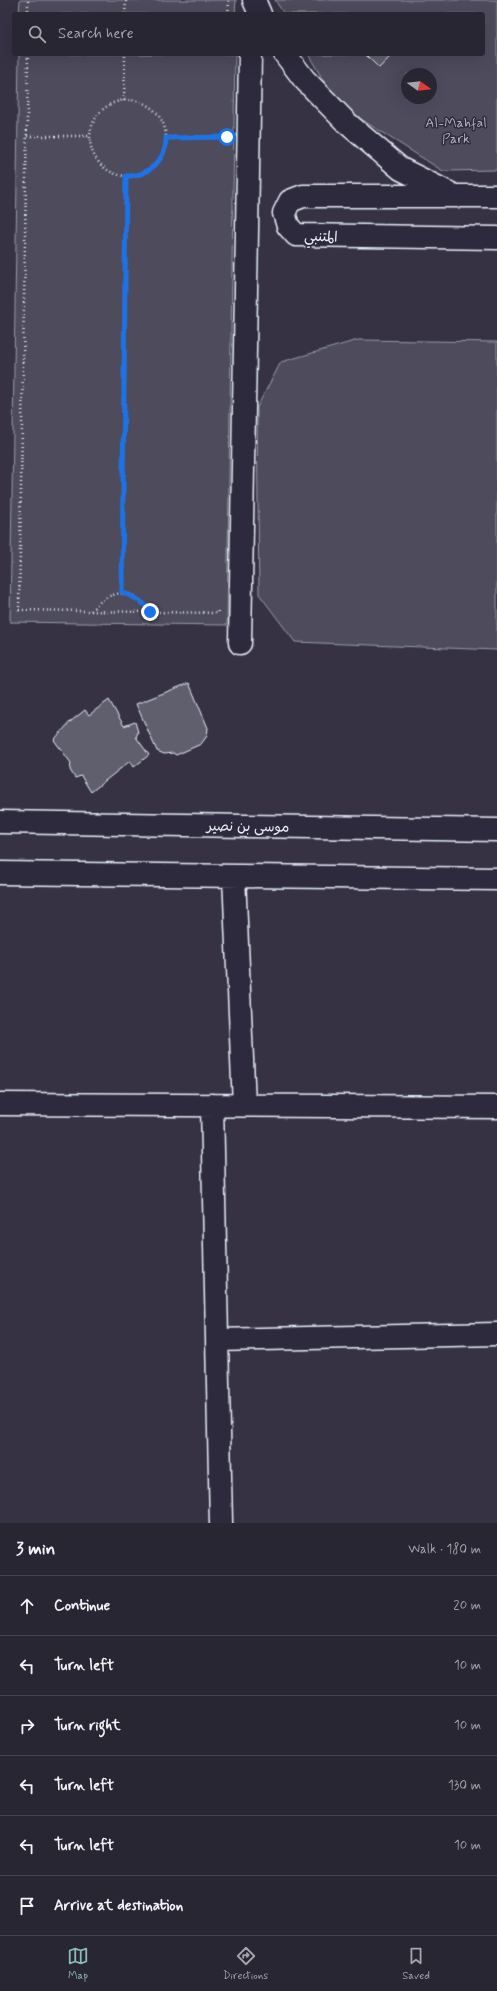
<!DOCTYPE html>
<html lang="en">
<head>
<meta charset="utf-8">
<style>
	body { margin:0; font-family:Mynerve,"Playpen Sans Arabic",sans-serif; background:#34323f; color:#f1f3f6 }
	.compass { position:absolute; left:401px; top:68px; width:36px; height:36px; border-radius:50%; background:#282633; box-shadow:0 4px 16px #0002; rotate:105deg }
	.stop { position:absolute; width:12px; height:12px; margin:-9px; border:3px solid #1a73e8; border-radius:50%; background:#fff }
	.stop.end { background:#1a73e8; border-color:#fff; box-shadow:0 1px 4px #0008 }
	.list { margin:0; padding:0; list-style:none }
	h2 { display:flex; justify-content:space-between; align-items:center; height:52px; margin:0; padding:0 16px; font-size:17px }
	h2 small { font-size:13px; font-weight:400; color:#a5a5ac }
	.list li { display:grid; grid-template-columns:26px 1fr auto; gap:12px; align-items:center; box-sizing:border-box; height:60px; padding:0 16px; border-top:1px solid #44434e }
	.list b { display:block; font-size:15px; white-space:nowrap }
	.list em { font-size:13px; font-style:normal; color:#a5a5ac }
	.icon { flex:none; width:22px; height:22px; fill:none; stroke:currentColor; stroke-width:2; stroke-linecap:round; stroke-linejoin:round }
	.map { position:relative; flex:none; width:497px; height:1523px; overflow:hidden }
	.search { position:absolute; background:#282633; box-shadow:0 4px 16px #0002; left:12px; right:12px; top:12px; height:44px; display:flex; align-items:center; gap:10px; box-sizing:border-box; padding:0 14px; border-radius:4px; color:#a5a5ac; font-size:15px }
	.sheet { height:412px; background:#282633 }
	nav { display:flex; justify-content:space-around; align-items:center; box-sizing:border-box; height:56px; border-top:1px solid #44434e; background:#282633; font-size:11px; color:#a5a5ac }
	nav a { display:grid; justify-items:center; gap:2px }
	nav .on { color:#8bbbb9 }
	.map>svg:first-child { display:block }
	.green { fill:#4d4b5c; stroke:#9a9eaa; fill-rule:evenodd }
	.building { fill:#605e6e; stroke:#e8f1f8 }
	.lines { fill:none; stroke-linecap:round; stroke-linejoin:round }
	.minor-casing { stroke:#e8f1f8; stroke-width:25 }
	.path { stroke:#e8f1f8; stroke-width:2.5; stroke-dasharray:1 3; stroke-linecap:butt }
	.minor { stroke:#2f2a3d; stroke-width:22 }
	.route { stroke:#1a73e8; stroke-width:5 }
	.labels { text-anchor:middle; stroke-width:3; stroke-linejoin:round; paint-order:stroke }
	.park-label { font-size:14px; fill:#b2b7c1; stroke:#2f2a3d }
	.street-label { font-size:14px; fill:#e8f1f8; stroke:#2f2a3d }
</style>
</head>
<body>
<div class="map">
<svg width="497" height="1523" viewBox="0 0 497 1523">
	<rect width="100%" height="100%" fill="#363244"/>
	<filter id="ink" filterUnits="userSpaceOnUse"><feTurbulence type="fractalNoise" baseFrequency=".025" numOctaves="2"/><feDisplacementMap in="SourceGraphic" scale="8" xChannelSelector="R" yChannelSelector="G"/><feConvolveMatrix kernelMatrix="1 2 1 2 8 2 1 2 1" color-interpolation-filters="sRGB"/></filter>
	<g filter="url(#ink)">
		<path class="green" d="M 20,0 L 236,0 L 235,14 L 19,14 Z
			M 275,0 L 497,0 L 497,170 L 443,171 L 337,104 L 308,54 L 483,54 L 483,14 L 284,14 ZM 407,74 L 431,74 L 431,98 L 407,98 Z
			M 19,54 L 235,54 L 227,625 L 10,622 Z
			M 358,340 L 497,342 L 497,650 L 295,642 L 259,594 L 257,407 L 281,362 Z"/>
		<path class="building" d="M 365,54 L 393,54 L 379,68 Z
			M 189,683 L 208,728 L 207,736 L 201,744 L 176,755 L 173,753 L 164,754 L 157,751 L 136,704 Z
			M 109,700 L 124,726 L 135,722 L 138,732 L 136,737 L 149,755 L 134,767 L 130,761 L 91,792 L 81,776 L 75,778 L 70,770 L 71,763 L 54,740 L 70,722 L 85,710 L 89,715 Z"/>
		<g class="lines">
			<defs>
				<path id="minor" d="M 254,0 L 260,14
					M 285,54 L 304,79 L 347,123 L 401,169 L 451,194
					M 497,196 L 303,196 L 290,201 L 284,213 L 288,226 L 296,235 L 497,238
					M 240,643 L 250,54
					M 0,822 L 497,830
					M 0,873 L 497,879
					M 234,876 L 244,1105
					M 0,1104 L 497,1107
					M 212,1105 L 221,1523
					M 217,1340 L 497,1334"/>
			</defs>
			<use href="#minor" class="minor-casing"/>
			<path class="path" d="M 28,14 L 28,0
				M 125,14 L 126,0
				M 228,14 L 229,0
				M 28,54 L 19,610 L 218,613 L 218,611
				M90 138a38 38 0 1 1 76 0a38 38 0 1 1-76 0Z
				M 124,101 L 125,54
				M 27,136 L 91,136
				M 166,138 L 227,137
				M 122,592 L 126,176
				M 91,611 C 108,589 134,586 150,612"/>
			<use href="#minor" class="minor"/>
		</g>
	</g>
	<g class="lines" filter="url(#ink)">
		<path class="route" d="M 150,612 C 144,601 133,597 122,592 L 126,176 C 147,177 167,160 166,138 L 227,137"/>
	</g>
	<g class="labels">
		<g class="park-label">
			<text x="456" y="127">Al-Mahfal<tspan x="456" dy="16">Park</tspan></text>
		</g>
		<g class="street-label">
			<text transform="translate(321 236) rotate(2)" y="5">المتنبي</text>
			<text transform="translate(248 826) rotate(1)" y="5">موسى بن نصير</text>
		</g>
	</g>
</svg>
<svg class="compass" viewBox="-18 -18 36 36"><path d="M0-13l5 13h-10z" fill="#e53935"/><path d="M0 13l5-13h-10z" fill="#a5a5ac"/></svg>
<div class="stop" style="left:227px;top:137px"></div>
<div class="stop end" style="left:150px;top:612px"></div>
<div class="search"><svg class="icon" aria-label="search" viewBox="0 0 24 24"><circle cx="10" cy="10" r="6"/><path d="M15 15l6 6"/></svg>Search here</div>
</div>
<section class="sheet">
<h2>3 min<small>Walk · 180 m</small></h2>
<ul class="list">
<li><svg class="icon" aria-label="ahead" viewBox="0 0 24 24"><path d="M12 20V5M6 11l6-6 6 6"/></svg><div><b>Continue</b></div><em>20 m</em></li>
<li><svg class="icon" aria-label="left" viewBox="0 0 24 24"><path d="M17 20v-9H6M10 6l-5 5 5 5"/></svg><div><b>Turn left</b></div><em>10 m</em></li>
<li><svg class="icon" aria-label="right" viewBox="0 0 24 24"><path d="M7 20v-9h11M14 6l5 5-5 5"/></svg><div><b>Turn right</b></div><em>10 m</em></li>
<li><svg class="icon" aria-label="left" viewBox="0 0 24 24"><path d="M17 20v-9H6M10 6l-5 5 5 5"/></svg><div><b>Turn left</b></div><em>130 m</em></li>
<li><svg class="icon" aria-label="left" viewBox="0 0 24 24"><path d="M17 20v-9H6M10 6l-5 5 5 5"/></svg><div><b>Turn left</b></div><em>10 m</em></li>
<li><svg class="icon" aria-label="arrive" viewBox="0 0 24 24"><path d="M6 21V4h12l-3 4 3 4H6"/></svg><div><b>Arrive at destination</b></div></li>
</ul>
</section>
<nav>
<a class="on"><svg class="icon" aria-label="map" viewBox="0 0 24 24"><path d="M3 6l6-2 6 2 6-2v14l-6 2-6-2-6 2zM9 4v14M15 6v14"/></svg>Map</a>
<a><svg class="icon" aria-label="directions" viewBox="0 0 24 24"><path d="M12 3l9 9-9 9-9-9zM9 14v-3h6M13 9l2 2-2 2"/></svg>Directions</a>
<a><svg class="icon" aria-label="saved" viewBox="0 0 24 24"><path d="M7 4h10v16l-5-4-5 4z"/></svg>Saved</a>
</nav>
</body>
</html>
